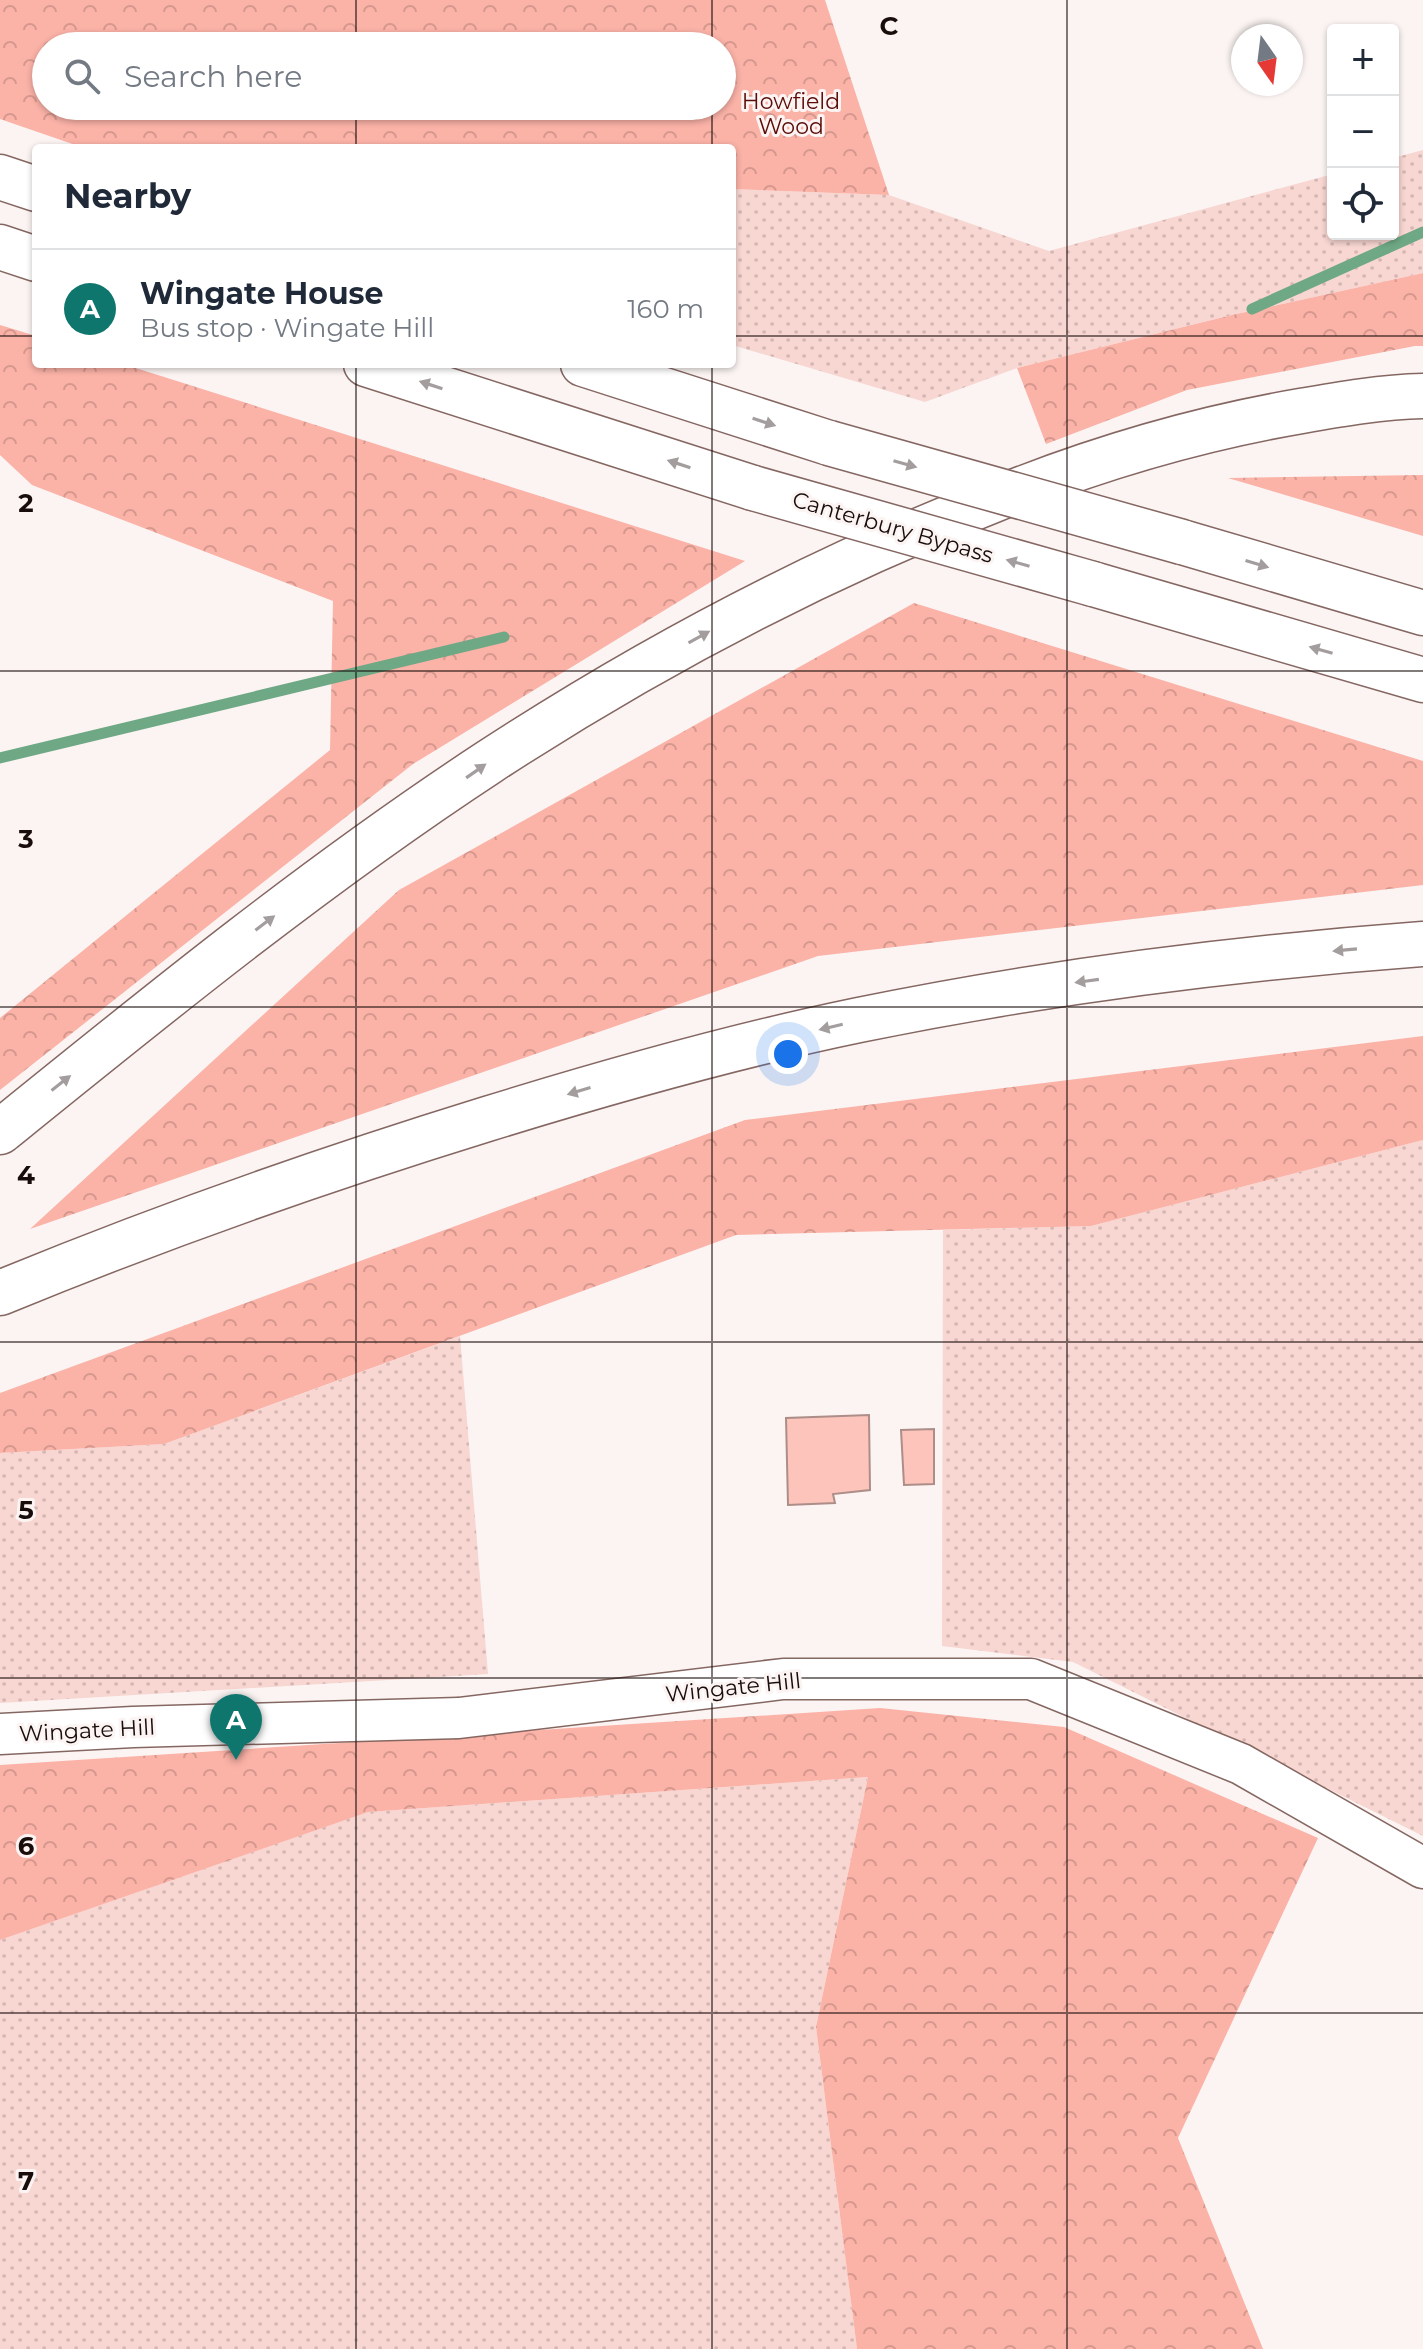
<!DOCTYPE html>
<html lang="en">
<head>
<meta charset="utf-8">
<style>
	body { margin:0; font-family:Montserrat,sans-serif; background:#f2f2f3; color:#1f2937 }
	.controls { position:absolute; right:24px; top:24px; display:grid; overflow:hidden; border-radius:8px; box-shadow:0 2px 6px #0004 }
	.controls button { width:72px; height:72px; display:grid; place-items:center; padding:0; border:0; border-bottom:2px solid #e0e1e3; background:#fff; color:#1f2937; font:40px sans-serif }
	.compass { position:absolute; left:1231px; top:24px; width:72px; height:72px; border-radius:50%; background:#fff; box-shadow:0 2px 6px #0004; rotate:166deg }
	.you { position:absolute; left:788px; top:1054px; width:28px; height:28px; margin:-20px; border:6px solid #fff; border-radius:50%; background:#1a73e8; box-shadow:0 0 0 12px #1a73e833 }
	.badge { display:grid; place-items:center; width:52px; height:52px; border-radius:50%; background:#0f766e; color:#fff; font-size:26px; font-weight:700 }
	.pin { position:absolute; translate:-50% -66px; filter:drop-shadow(0 2px 4px #0008) }
	.pin::after { content:''; position:absolute; top:42px; width:28px; height:24px; background:inherit; clip-path:polygon(0 0,100% 0,50% 100%) }
	.list { margin:0; padding:0; list-style:none }
	h2 { display:flex; justify-content:space-between; align-items:center; height:104px; margin:0; padding:0 32px; font-size:34px }
	h2 small { font-size:26px; font-weight:400; color:#747a83 }
	.list li { display:grid; grid-template-columns:52px 1fr auto; gap:24px; align-items:center; box-sizing:border-box; height:120px; padding:0 32px; border-top:2px solid #e0e1e3 }
	.list b { display:block; font-size:30px; white-space:nowrap }
	.list p { margin:0; font-size:26px; white-space:nowrap; color:#747a83 }
	.list em { font-size:26px; font-style:normal; color:#747a83 }
	.icon { flex:none; width:44px; height:44px; fill:none; stroke:currentColor; stroke-width:2; stroke-linecap:round; stroke-linejoin:round }
	.map { position:relative; flex:none; width:1423px; height:2349px; overflow:hidden }
	.search { position:absolute; background:#fff; box-shadow:0 2px 6px #0004; left:32px; top:32px; width:704px; height:88px; display:flex; align-items:center; gap:20px; box-sizing:border-box; padding:0 28px; border-radius:44px; color:#747a83; font-size:30px }
	.panel { position:absolute; background:#fff; box-shadow:0 2px 6px #0004; left:32px; top:144px; width:704px; height:224px; border-radius:8px }
	.map>svg:first-child { display:block }
	.grass { fill:url(#grass-dots) }
	.forest { fill:url(#forest-crowns); fill-rule:evenodd }
	.lines { fill:none; stroke-linecap:round; stroke-linejoin:round }
	.stream { stroke:#6ea884; stroke-width:11 }
	.building { fill:#fcc4bb; stroke:#ad8d88; stroke-width:2 }
	.tertiary-casing { stroke:#856762; stroke-width:43 }
	.trunk-casing { stroke:#856762; stroke-width:47 }
	.tertiary { stroke:#fff; stroke-width:40 }
	.trunk { stroke:#fff; stroke-width:44 }
	.trunk-bridge-casing { stroke:#856762; stroke-width:47; stroke-linecap:butt }
	.trunk-bridge { stroke:#fff; stroke-width:44 }
	.oneway { fill:#a39e9d }
	.grid { fill:none; stroke:#180d0b; stroke-width:2; stroke-opacity:0.55 }
	.labels { text-anchor:middle; stroke-width:6; stroke-linejoin:round; paint-order:stroke }
	.park-label { font-size:22px; fill:#5b0c08; stroke:#fbf4f3 }
	.street-label { font-size:22px; fill:#180d0b; stroke:#fbf4f3 }
	.grid-label { font-size:26px; text-anchor:middle; font-weight:bold; fill:#180d0b; stroke:#fbf4f3; stroke-width:6; stroke-linejoin:round; paint-order:stroke }
</style>
</head>
<body>
<div class="map">
<svg width="1423" height="2349" viewBox="0 0 1423 2349">
	<defs>
		<pattern id="grass-dots" width="8" height="8" patternUnits="userSpaceOnUse" patternTransform="scale(2)"><rect width="8" height="8" fill="#f8d6d1"/><path d="M2 2h.1M6 6h.1" fill="none" stroke="#d4b6b2" stroke-width="1.8" stroke-linecap="round"/></pattern>
		<pattern id="forest-crowns" width="20" height="18" patternUnits="userSpaceOnUse" patternTransform="scale(2)"><rect width="20" height="18" fill="#fbb2a7"/><path d="M2 6a3 3 0 1 1 6 0M12 15a3 3 0 1 1 6 0" fill="none" stroke="#d6988e"/></pattern>
	</defs>
	<rect width="100%" height="100%" fill="#fbf4f3"/>
	<path class="grass" d="M 1423,150 L 1423,273 L 1232,315 L 1017,368 L 925,402 L 732,345 L 732,189 L 889,195 L 1049,251 L 1333,174 L 1333,234 L 1393,234 L 1393,158 Z
		M 1423,1140 L 1423,1836 L 1073,1662 L 942,1646 L 943,1230 L 1091,1226 Z
		M 460,1336 L 488,1674 L 0,1703 L 0,1453 L 164,1444 Z
		M 868,1777 L 816,2027 L 857,2349 L 0,2349 L 0,1940 L 367,1812 Z"/>
	<path class="forest" d="M 0,0 L 825,0 L 889,195 L 732,189 L 732,148 L 84,148 L 0,119 ZM 46,46 L 722,46 L 722,106 L 46,106 Z
		M 1423,273 L 1423,346 L 1415,346 L 1187,390 L 1046,444 L 1017,368 L 1232,315 Z
		M 0,325 L 36,336 L 36,364 L 123,364 L 745,561 L 413,764 L 0,1090 L 0,1018 L 330,750 L 333,601 L 32,485 L 0,455 Z
		M 1423,475 L 1423,536 L 1228,478 Z
		M 914,603 L 1423,761 L 1423,885 L 818,956 L 30,1229 L 399,890 Z
		M 1423,1036 L 1423,1140 L 1091,1226 L 736,1235 L 164,1444 L 0,1453 L 0,1393 L 745,1120 Z
		M 880,1708 L 1064,1727 L 1318,1838 L 1178,2138 L 1263,2349 L 857,2349 L 816,2027 L 868,1777 L 368,1812 L 0,1940 L 0,1765 Z"/>
	<g class="lines">
		<path class="stream" d="M 1252,309 L 1423,232
			M 0,758 L 504,637"/>
	</g>
	<path class="building" d="M 869,1415 L 870,1490 L 833,1494 L 835,1503 L 788,1505 L 786,1418 Z
		M 934,1429 L 934,1484 L 904,1485 L 901,1430 Z"/>
	<g class="lines">
		<defs>
			<path id="tertiary" d="M 0,1734 L 133,1727 L 459,1718 L 783,1679 L 1031,1679 L 1241,1764 L 1423,1868"/>
			<path id="trunk" d="M 0,177 L 36,189
				M 0,247 L 36,259
				M 366,364 L 753,488
				M 583,364 L 829,443
				M 1182,542 L 1423,613
				M 1093,584 L 1423,680
				M 0,1132 C 158,1004 318,874 489,762 C 648,658 819,568 996,499 C 1095,459 1196,429 1301,411 C 1341,404 1382,397 1423,396
				M 0,1293 C 160,1227 322,1170 487,1119 C 610,1081 733,1046 859,1020 C 1045,982 1234,958 1423,944"/>
		</defs>
		<use href="#tertiary" class="tertiary-casing"/>
		<use href="#trunk" class="trunk-casing"/>
		<use href="#tertiary" class="tertiary"/>
		<use href="#trunk" class="trunk"/>
		<defs>
			<path id="trunk-bridge" d="M 829,443 L 1182,542
				M 753,488 L 1093,584"/>
		</defs>
		<use href="#trunk-bridge" class="trunk-bridge-casing"/>
		<use href="#trunk-bridge" class="trunk-bridge"/>
	</g>
	<defs><path id="oneway-solid" d="M-6-.8H1V-3.2L6.5 0L1 3.2V.8H-6Z" transform="scale(2)"/></defs>
	<g class="oneway">
		<use href="#oneway-solid" transform="translate(431 385) rotate(-162)"/>
		<use href="#oneway-solid" transform="translate(764 422) rotate(18)"/>
		<use href="#oneway-solid" transform="translate(679 464) rotate(-162)"/>
		<use href="#oneway-solid" transform="translate(905 464) rotate(16)"/>
		<use href="#oneway-solid" transform="translate(1018 563) rotate(-164)"/>
		<use href="#oneway-solid" transform="translate(1257 564) rotate(17)"/>
		<use href="#oneway-solid" transform="translate(699 637) rotate(-29)"/>
		<use href="#oneway-solid" transform="translate(1321 650) rotate(-164)"/>
		<use href="#oneway-solid" transform="translate(476 771) rotate(-35)"/>
		<use href="#oneway-solid" transform="translate(265 923) rotate(-37)"/>
		<use href="#oneway-solid" transform="translate(1345 950) rotate(175)"/>
		<use href="#oneway-solid" transform="translate(1087 981) rotate(172)"/>
		<use href="#oneway-solid" transform="translate(831 1027) rotate(167)"/>
		<use href="#oneway-solid" transform="translate(61 1083) rotate(-38)"/>
		<use href="#oneway-solid" transform="translate(579 1091) rotate(163)"/>
	</g>
	<path class="grid" d="M 356,0 L 356,46M 712,0 L 712,46M 1067,0 L 1067,2349M 356,106 L 356,148M 712,106 L 712,148M 0,336 L 36,336M 732,336 L 1423,336M 356,364 L 356,2349M 712,364 L 712,2349M 0,671 L 1423,671M 0,1007 L 1423,1007M 0,1342 L 1423,1342M 0,1678 L 1423,1678M 0,2013 L 1423,2013"/>
	<g class="labels">
		<g class="park-label">
			<text x="791" y="109">Howfield<tspan x="791" dy="25">Wood</tspan></text>
		</g>
		<g class="street-label">
			<text transform="translate(893 527) rotate(16)" y="8">Canterbury Bypass</text>
			<text transform="translate(733 1687) rotate(-6)" y="8">Wingate Hill</text>
			<text transform="translate(87 1730) rotate(-3)" y="8">Wingate Hill</text>
		</g>
	</g>
	<g class="grid-label">
		<text x="889" y="35">C</text>
		<text x="26" y="512">2</text>
		<text x="26" y="848">3</text>
		<text x="26" y="1184">4</text>
		<text x="26" y="1519">5</text>
		<text x="26" y="1855">6</text>
		<text x="26" y="2190">7</text>
	</g>
</svg>
<div class="controls">
<button>+</button>
<button>−</button>
<button><svg class="icon" aria-label="locate" viewBox="0 0 24 24"><circle cx="12" cy="12" r="6"/><path d="M12 2v4M12 18v4M2 12h4M18 12h4"/></svg></button>
</div>
<svg class="compass" viewBox="-18 -18 36 36"><path d="M0-13l5 13h-10z" fill="#e53935"/><path d="M0 13l5-13h-10z" fill="#747a83"/></svg>
<div class="you"></div>
<div class="pin badge" style="left:236px;top:1760px">A</div>
<div class="search"><svg class="icon" aria-label="search" viewBox="0 0 24 24"><circle cx="10" cy="10" r="6"/><path d="M15 15l6 6"/></svg>Search here</div>
<section class="panel">
<h2>Nearby<small></small></h2>
<ul class="list">
<li><span class="badge">A</span><div><b>Wingate House</b><p>Bus stop · Wingate Hill</p></div><em>160 m</em></li>
</ul>
</section>
</div>
</body>
</html>
